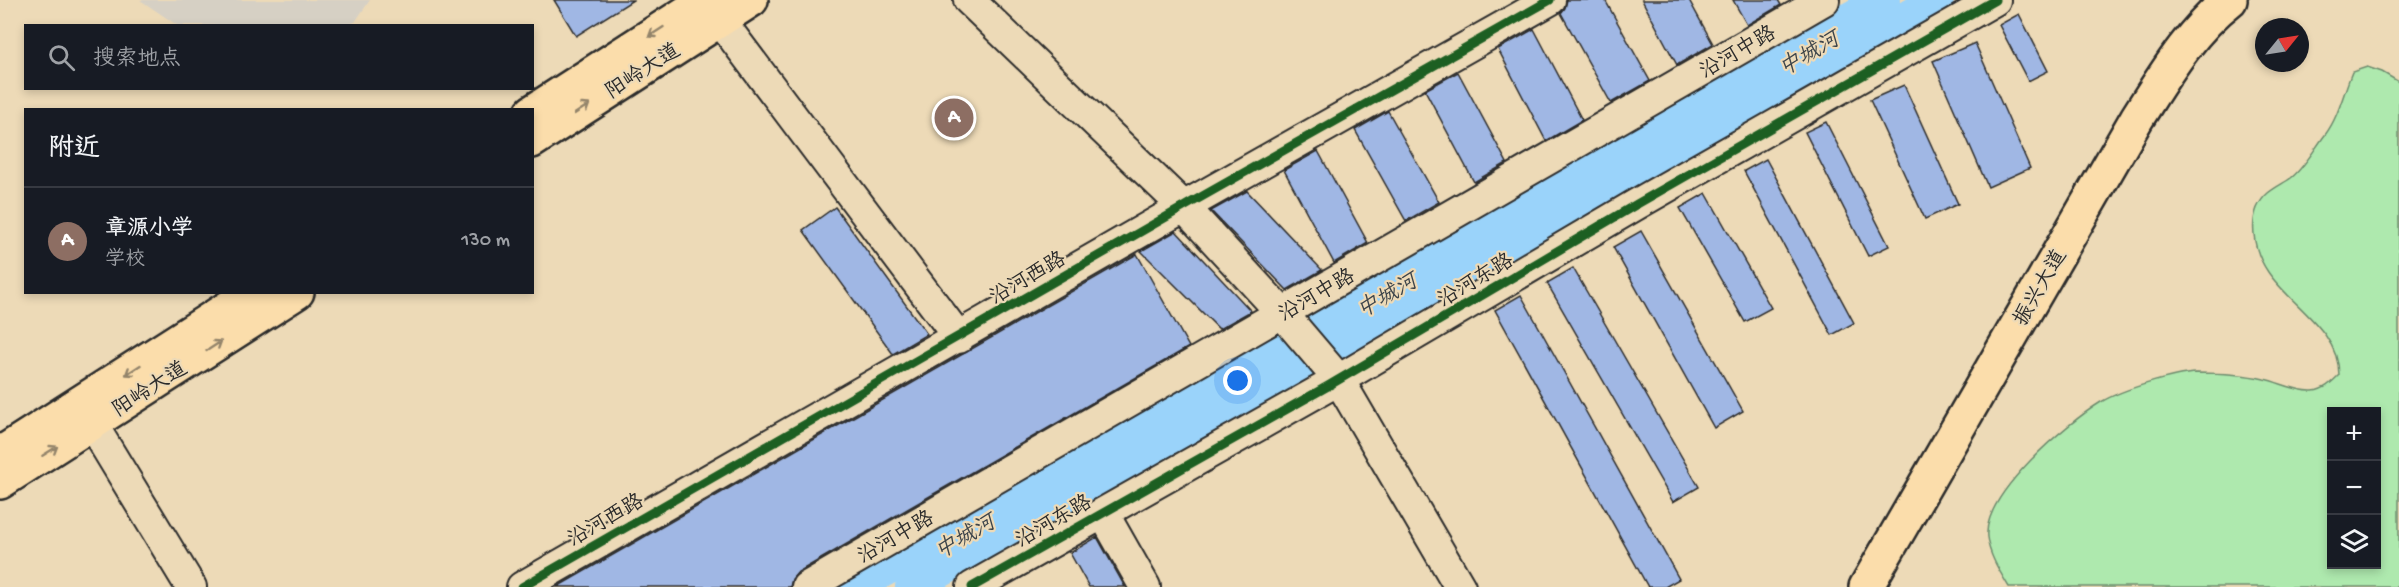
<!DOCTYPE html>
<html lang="zh">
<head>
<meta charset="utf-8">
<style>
	body { margin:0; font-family:"Gochi Hand","LXGW WenKai TC",sans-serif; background:#20242c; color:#f1f3f6 }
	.controls { position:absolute; right:18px; bottom:18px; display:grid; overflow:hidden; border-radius:0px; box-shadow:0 3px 9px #0003 }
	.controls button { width:54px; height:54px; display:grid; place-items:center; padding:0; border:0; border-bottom:2px solid #363941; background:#171b24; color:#f1f3f6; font:30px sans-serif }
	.compass { position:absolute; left:2255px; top:18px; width:54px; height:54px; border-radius:50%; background:#171b24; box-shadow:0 3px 9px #0003; rotate:60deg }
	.you { position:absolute; left:1238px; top:381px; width:21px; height:21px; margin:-15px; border:4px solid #fff; border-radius:50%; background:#1a73e8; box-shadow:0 0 0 9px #1a73e833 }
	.badge { display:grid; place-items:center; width:39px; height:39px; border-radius:50%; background:#c8321e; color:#fff; font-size:20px; font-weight:700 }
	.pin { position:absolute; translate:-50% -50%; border:3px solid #fff; box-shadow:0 2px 6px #0006 }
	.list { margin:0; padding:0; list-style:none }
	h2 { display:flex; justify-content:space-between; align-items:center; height:78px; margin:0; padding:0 24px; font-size:26px }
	h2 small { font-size:20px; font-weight:400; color:#9ea1a6 }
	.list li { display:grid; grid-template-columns:39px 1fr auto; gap:18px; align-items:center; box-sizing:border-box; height:108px; padding:0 24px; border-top:2px solid #363941 }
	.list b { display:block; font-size:22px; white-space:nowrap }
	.list p { margin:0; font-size:20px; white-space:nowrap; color:#9ea1a6 }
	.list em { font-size:20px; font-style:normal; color:#9ea1a6 }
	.icon { flex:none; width:33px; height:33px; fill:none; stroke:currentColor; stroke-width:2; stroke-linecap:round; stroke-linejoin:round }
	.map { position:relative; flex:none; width:2399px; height:587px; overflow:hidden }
	.search { position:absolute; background:#171b24; box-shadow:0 3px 9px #0003; left:24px; top:24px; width:510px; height:66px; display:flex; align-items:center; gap:15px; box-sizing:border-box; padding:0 21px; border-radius:0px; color:#9ea1a6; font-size:22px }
	.panel { position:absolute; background:#171b24; box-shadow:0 3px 9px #0003; left:24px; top:108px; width:510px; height:186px; border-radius:0px }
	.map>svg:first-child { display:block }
	.built { fill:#d6d0c4 }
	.green { fill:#aee9ae; stroke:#6c8a6c; stroke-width:1.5; fill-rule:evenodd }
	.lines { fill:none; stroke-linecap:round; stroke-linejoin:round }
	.river { stroke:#9ad3fa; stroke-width:34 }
	.building { fill:#a0b7e4; stroke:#2b2b2b; stroke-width:1.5 }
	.minor-casing { stroke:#2b2b2b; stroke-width:34 }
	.major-casing { stroke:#2b2b2b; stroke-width:38 }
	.minor { stroke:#eddab7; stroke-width:30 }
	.major { stroke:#fbddab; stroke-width:33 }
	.cycleway-casing { stroke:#eddab7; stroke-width:13 }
	.cycleway { stroke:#1b5e20; stroke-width:9 }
	.oneway { stroke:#93846b }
	.labels { text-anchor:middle; stroke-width:4.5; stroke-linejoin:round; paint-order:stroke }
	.street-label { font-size:21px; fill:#2b2b2b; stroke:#eddab7 }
	.water-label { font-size:22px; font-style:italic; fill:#3c444a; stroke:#eddab7 }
</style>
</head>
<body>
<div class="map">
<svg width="2399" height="587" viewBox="0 0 2399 587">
	<rect width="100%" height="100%" fill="#eddab7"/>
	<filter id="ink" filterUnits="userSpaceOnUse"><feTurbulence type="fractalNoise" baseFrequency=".0167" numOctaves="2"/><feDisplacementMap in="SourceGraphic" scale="12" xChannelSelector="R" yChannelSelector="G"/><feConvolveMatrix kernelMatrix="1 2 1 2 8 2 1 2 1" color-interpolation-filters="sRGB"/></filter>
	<g filter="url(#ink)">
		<path class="built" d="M 140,0 L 370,0 L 355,22 L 343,26 L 177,25 Z"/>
		<path class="green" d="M 2367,67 L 2382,72 L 2399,82 L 2399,587 L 2009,587 C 2000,572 1989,555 1987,537 C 1983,494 2067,423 2101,402 C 2121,390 2173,374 2196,373 C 2217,373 2243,374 2264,379 C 2279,382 2297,392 2313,391 C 2324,390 2331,383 2339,375 C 2339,330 2291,306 2268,272 C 2253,250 2245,213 2268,193 C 2275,187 2284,183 2291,178 C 2304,168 2315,148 2325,135 C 2339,116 2343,94 2352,72 ZM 2332,412 L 2376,412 L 2376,564 L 2332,564 Z"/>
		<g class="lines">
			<path class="river" d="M 854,587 L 1883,0
				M 912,587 L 1937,0"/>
		</g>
		<path class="building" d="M 554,0 L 633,0 L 576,36 Z
			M 1567,0 L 1605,0 L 1650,81 L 1611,103 L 1561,13 L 1565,8 Z
			M 1642,0 L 1689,0 L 1713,44 L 1677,65 Z
			M 1733,0 L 1778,0 L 1781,5 L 1747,25 Z
			M 2019,14 L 2048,71 L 2028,81 L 1999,25 Z
			M 1534,29 L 1582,120 L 1546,141 L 1498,49 Z
			M 1975,43 L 2030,168 L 1988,187 L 1933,61 Z
			M 1458,72 L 1507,163 L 1474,182 L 1425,90 Z
			M 1904,85 L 1958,204 L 1925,219 L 1870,100 Z
			M 1388,111 L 1439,202 L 1406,221 L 1355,130 Z
			M 1826,122 L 1889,246 L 1868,256 L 1805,132 Z
			M 1318,151 L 1368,243 L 1334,263 L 1284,170 Z
			M 1766,159 L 1854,323 L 1832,335 L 1744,171 Z
			M 1247,191 L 1322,270 L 1287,290 L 1211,211 Z
			M 1706,193 L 1771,308 L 1745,322 L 1680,208 Z
			M 835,207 L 927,334 L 893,354 L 803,230 Z
			M 1176,231 L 1251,311 L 1219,329 L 1141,251 Z
			M 1641,231 L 1743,411 L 1714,428 L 1613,247 Z
			M 1137,254 L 1189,347 L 798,572 L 792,579 L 790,587 L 557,587 Z
			M 1573,268 L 1699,487 L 1673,502 L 1547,283 Z
			M 1521,295 L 1679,579 L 1665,587 L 1648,587 L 1495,310 Z
			M 1097,537 L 1125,587 L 1089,587 L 1070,553 Z"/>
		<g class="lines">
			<defs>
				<path id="minor" d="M 969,0 L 1184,207 L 1282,313 L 1339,380 L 1460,587
					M 720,20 L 959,338
					M 92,424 L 191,587
					M 1103,513 L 1145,587
					M 522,587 L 1194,201 L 1550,0
					M 807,587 L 1824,0
					M 972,587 L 1328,386 L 1637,204 L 1995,0"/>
				<path id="major" d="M 532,112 L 706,0
					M 532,141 L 751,0
					M 0,454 L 253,292
					M 0,482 L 297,292
					M 1866,587 L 2137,118 C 2164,76 2190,31 2230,0"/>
			</defs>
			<use href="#minor" class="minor-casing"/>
			<use href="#major" class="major-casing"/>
			<use href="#minor" class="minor"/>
			<use href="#major" class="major"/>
			<defs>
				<path id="cycleway" d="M 522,587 L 1194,201 L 1550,0
					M 972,587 L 1328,386 L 1637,204 L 1995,0"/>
			</defs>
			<use href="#cycleway" class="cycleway-casing"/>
			<use href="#cycleway" class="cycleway"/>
		</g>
		<defs><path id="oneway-shaft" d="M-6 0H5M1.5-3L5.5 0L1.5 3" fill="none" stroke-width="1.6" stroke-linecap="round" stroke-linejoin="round" transform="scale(1.5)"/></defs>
		<g class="oneway">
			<use href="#oneway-shaft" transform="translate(656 32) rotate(147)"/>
			<use href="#oneway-shaft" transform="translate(582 109) rotate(-33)"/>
			<use href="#oneway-shaft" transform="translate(214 346) rotate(-33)"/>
			<use href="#oneway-shaft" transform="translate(133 370) rotate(147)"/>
			<use href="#oneway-shaft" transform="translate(50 451) rotate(-32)"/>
		</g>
	</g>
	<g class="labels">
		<g class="street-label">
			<text transform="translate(1737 51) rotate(-30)" y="7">沿河中路</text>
			<text transform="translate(642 70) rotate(-33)" y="7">阳岭大道</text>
			<text transform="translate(1027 277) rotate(-30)" y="7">沿河西路</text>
			<text transform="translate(1475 279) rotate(-31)" y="7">沿河东路</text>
			<text transform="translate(2039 287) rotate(-60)" y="7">振兴大道</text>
			<text transform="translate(1316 294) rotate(-30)" y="7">沿河中路</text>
			<text transform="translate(149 388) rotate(-33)" y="7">阳岭大道</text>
			<text transform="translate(605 519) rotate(-30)" y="7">沿河西路</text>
			<text transform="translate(1053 520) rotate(-30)" y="7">沿河东路</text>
			<text transform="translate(895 536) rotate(-30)" y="7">沿河中路</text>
		</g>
		<g class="water-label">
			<text transform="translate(1808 52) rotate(-30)" y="8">中城河</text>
			<text transform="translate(1386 294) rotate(-30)" y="8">中城河</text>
			<text transform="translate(964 535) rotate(-30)" y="8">中城河</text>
		</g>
	</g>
</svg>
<div class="controls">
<button>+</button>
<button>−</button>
<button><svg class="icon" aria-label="layers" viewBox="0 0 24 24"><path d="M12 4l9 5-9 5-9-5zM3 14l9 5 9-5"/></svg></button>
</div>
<svg class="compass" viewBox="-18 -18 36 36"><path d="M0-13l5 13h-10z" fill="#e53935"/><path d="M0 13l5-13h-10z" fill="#9ea1a6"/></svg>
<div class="you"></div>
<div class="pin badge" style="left:954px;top:118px;background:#8d6e63">A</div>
<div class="search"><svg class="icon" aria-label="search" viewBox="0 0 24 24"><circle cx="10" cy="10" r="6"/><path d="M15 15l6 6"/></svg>搜索地点</div>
<section class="panel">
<h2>附近<small></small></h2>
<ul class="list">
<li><span class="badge" style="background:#8d6e63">A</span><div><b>章源小学</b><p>学校</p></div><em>130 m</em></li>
</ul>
</section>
</div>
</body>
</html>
